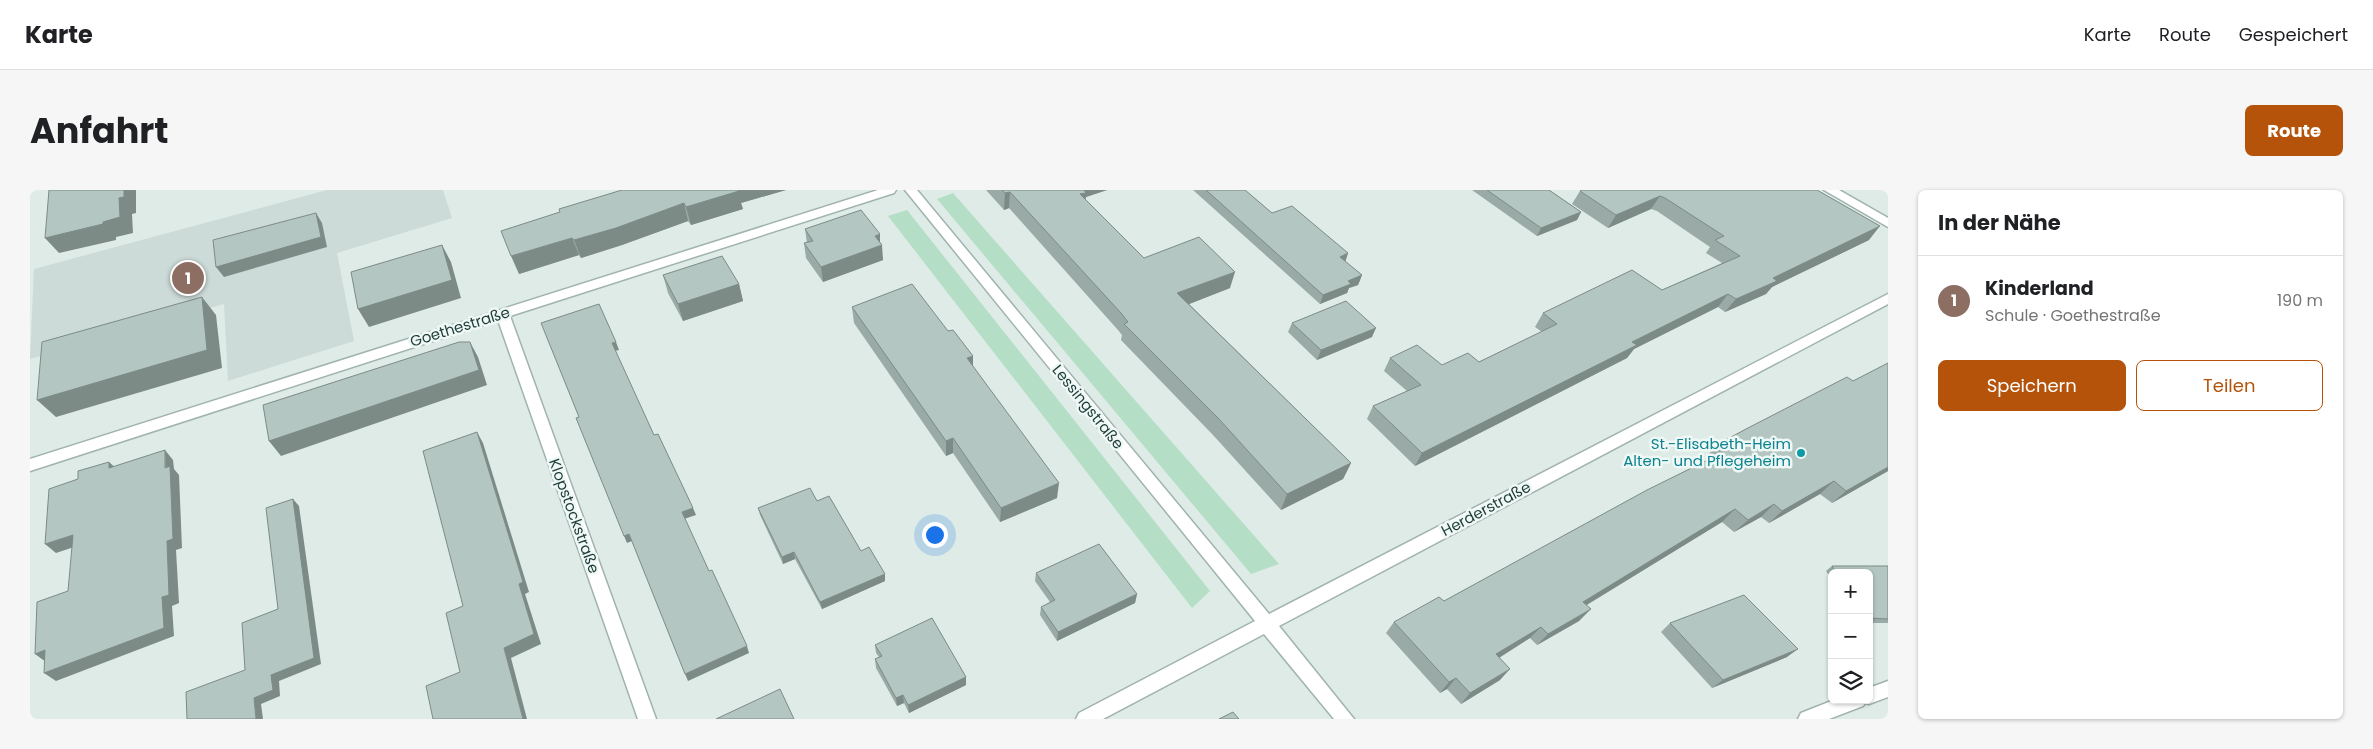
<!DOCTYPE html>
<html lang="de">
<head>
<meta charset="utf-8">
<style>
	body { margin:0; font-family:Poppins,sans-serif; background:#f6f6f6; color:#202124 }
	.controls { position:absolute; right:15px; bottom:15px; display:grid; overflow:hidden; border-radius:8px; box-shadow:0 1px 4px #0004 }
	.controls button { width:45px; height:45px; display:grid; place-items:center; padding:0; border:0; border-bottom:1px solid #e0e0e0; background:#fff; color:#202124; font:25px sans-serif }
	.you { position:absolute; left:904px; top:344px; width:18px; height:18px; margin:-12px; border:4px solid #fff; border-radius:50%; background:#1a73e8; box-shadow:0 0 0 8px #1a73e833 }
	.badge { display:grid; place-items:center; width:32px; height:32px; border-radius:50%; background:#b45309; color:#fff; font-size:16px; font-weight:700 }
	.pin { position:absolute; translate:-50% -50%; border:2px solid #fff; box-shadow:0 1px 5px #0006 }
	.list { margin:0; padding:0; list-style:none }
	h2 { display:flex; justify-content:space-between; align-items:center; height:65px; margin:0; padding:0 20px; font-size:21px }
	h2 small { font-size:16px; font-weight:400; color:#757577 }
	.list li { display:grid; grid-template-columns:32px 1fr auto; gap:15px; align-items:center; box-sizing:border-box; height:90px; padding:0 20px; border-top:1px solid #e0e0e0 }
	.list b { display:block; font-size:19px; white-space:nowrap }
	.list p { margin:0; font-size:16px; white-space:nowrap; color:#757577 }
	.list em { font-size:16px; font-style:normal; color:#757577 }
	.actions { display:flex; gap:10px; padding:15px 20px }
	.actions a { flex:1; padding:11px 0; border:1px solid #b45309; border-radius:8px; text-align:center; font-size:18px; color:#b45309 }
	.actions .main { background:#b45309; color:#fff }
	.icon { flex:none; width:28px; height:28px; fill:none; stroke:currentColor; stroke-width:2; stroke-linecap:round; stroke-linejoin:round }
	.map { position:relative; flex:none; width:1858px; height:529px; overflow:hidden; border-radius:8px }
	header { display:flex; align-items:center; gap:30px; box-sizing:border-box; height:70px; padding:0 25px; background:#fff; border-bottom:1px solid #e0e0e0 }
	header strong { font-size:24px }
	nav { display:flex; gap:28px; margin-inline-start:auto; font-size:18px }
	.intro { display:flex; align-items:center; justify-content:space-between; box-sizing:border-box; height:120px; padding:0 30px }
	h1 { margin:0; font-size:35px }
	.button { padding:12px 22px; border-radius:8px; background:#b45309; color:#fff; font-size:18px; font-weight:700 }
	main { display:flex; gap:30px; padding:0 30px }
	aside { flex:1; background:#fff; border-radius:8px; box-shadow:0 1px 4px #0004 }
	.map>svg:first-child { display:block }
	.built { fill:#ccdbd7 }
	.green { fill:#b4dfc6 }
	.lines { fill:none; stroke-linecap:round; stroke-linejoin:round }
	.minor-casing { stroke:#a1b3af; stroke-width:3 }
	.minor { fill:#fff; fill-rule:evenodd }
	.wall { fill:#9aaaa6 }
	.shaded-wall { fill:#7d8b87 }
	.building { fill:#b3c6c1; stroke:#7d8b87 }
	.culture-dot { fill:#0f9aa8; stroke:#eff8f5; stroke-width:2 }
	.labels { text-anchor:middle; stroke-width:5; stroke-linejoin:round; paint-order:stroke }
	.street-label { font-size:15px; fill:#1e3c39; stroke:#eff8f5 }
	.culture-label { font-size:15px; fill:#0d838f; stroke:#eff8f5; text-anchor:end }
</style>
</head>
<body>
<header>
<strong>Karte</strong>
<nav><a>Karte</a><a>Route</a><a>Gespeichert</a></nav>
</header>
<div class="intro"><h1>Anfahrt</h1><a class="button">Route</a></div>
<main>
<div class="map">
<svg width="1858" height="529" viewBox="0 0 1858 529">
	<rect width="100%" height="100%" fill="#deebe7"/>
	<path class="built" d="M 297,0 L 413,0 L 422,28 L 307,63 L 324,151 L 198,191 L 194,114 L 0,169 L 4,79 Z"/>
	<path class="green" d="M 923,3 L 1249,374 L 1221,384 L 907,9 Z
		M 877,20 L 1180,401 L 1162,418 L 858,26 Z"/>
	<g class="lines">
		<defs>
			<path id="minor" d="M 848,0 L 866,0 L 864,3 L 480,126 L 626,529 L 608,529 L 468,130 L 0,281 L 0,269 Z
				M 875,0 L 887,0 L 1239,424 L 1858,104 L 1858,114 L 1249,436 L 1324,529 L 1304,529 L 1234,444 L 1073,529 L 1046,529 L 1049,523 L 1225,431 Z
				M 1794,0 L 1809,0 L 1858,28 L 1858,37 Z
				M 1858,491 L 1858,507 L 1839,514 L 1835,513 L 1833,516 L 1799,529 L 1768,529 L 1771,523 L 1804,510 L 1839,510 L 1839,498 Z"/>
		</defs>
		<use href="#minor" class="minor-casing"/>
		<use href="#minor" class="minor"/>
	</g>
	<path class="wall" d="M 592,0 L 756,0 L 711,13 L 713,19 L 661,35 L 658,31 L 592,55 L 551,68 L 549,65 L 489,84 L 530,22 Z
		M 956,0 L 1077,0 L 1056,7 L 1055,10 L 1114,68 L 1200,98 L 1159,114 L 1321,273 L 1313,289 L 1251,320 L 1183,245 L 1091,150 L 1092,145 L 1088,140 L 979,18 L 974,20 Z
		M 1163,0 L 1215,0 L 1242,23 L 1318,63 L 1315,71 L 1332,85 L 1328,95 L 1319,98 L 1317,103 L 1290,114 Z
		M 1442,0 L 1519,0 L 1551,22 L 1547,30 L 1507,46 Z
		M 1787,0 L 1839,50 L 1742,97 L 1736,104 L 1695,122 L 1688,117 L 1604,159 L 1597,168 L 1385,276 L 1337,229 L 1343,216 L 1377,201 L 1354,181 L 1360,168 L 1412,175 L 1449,172 L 1512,142 L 1505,137 L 1513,123 L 1632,100 L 1692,73 L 1676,63 L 1680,57 L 1627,21 L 1621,19 L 1578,38 L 1542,14 L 1550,1 Z
		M 775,39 L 850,52 L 853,70 L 793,92 L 776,68 L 774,53 L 777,53 Z
		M 633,85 L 709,94 L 713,111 L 653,131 L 638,103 Z
		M 822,117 L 943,176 L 1027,308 L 970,332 L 923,263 L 916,266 L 824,133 Z
		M 1262,133 L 1342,147 L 1287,170 L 1258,142 Z
		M 1688,254 L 1858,281 L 1802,313 L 1790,304 L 1739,333 L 1731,327 L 1704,342 L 1692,332 L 1556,415 L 1549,431 L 1507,455 L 1500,448 L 1469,468 L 1470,490 L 1431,514 L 1417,499 L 1410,503 L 1356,443 L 1364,432 L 1414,411 L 1679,269 L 1676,267 Z
		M 787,311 L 855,391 L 792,419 L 765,369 L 753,374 L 730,325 L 728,318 Z
		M 1802,376 L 1858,376 L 1858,433 L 1839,433 L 1839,383 L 1802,383 L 1802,390 L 1796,381 Z
		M 1006,383 L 1107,404 L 1105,413 L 1027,451 L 1010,425 L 1011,417 L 1020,412 L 1005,391 Z
		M 1640,433 L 1757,467 L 1682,498 L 1631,442 Z
		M 845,455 L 936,487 L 936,495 L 879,523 L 874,513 L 867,516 L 846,478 L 845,469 L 849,467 L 846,463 Z"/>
	<path class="shaded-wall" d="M 94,0 L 106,0 L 106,23 L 102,24 L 103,43 L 86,47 L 86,50 L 29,63 L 15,48 L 73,32 L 89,8 Z
		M 707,0 L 756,0 L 711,13 L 713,19 L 661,35 L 656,17 Z
		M 1048,0 L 1077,0 L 1056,7 L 1054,19 Z
		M 980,2 L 979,18 L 974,20 L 975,3 Z
		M 1630,6 L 1621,19 L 1578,38 L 1586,25 Z
		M 654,13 L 658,31 L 592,55 L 551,68 L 544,50 Z
		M 1551,22 L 1547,30 L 1507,46 L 1511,38 Z
		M 286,23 L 292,33 L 297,57 L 194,87 L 186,77 Z
		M 1850,36 L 1839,50 L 1742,97 L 1736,104 L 1695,122 L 1706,109 L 1743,88 Z
		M 850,44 L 850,56 L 852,55 L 853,70 L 793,92 L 791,77 L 845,46 Z
		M 542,48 L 549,65 L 489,84 L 481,66 Z
		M 412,55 L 421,72 L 431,108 L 339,137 L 328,119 Z
		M 1318,63 L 1315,73 L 1310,67 Z
		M 1205,82 L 1200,98 L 1144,120 L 1147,103 Z
		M 1332,85 L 1328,95 L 1319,98 L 1317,103 L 1290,114 L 1293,105 L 1318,91 Z
		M 709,94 L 713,111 L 653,131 L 648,114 Z
		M 1698,104 L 1688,117 L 1604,159 L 1597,168 L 1385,276 L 1392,263 L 1602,152 Z
		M 172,107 L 186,125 L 192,178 L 26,227 L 7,210 Z
		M 1346,138 L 1342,147 L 1287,170 L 1291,160 Z
		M 440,152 L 448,167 L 457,195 L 251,266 L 239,251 Z
		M 586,152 L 589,160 L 585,161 L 582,153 Z
		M 943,166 L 943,181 L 937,168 Z
		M 447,242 L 453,253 L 499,402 L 495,404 L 511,454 L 481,468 L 497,529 L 493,529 L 474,458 L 489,394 Z
		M 923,248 L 923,263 L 916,266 L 916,251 Z
		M 135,260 L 143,270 L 144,279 L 149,285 L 152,358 L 146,360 L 149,413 L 142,416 L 144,446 L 26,491 L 14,483 L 137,351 Z
		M 79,272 L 89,281 L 79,278 Z
		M 1321,273 L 1313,289 L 1251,320 L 1257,304 Z
		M 1858,277 L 1858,281 L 1802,313 L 1816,301 Z
		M 1804,291 L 1790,304 L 1739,333 L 1752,321 Z
		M 1029,293 L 1027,308 L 970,332 L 971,318 Z
		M 263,309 L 269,316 L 291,474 L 249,491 L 250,506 L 231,514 L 233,529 L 226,529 L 224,508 L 241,485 Z
		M 1744,314 L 1731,327 L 1704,342 L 1718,330 Z
		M 663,318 L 666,325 L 654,329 L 652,322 Z
		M 1705,319 L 1692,332 L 1542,424 L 1553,412 Z
		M 599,344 L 602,351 L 597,353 L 594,346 Z
		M 43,345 L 53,354 L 26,363 L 15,354 Z
		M 764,362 L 765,369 L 753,374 L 752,367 Z
		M 855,384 L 855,391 L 792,419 L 790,412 Z
		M 1107,404 L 1105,413 L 1027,451 L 1028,442 Z
		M 1561,419 L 1549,431 L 1507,455 L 1518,444 Z
		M 1511,437 L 1500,448 L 1456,476 L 1466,464 Z
		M 717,456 L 719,463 L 658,491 L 655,484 Z
		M 1768,459 L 1757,467 L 1682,498 L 1693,490 Z
		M 15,460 L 16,472 L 5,464 Z
		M 1480,479 L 1470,490 L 1431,514 L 1440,503 Z
		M 936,487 L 936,495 L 879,523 L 878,515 Z
		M 1426,488 L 1417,499 L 1410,503 L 1419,492 Z
		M 873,505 L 874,513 L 867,516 L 866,508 Z"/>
	<path class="building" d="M 19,0 L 94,0 L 94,7 L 89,8 L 90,27 L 73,32 L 73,34 L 15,48 Z
		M 592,0 L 708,0 L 709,1 L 656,17 L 654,13 L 586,38 L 544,50 L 542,48 L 481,66 L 471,41 L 530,22 L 529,19 Z
		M 972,0 L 1054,0 L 1056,3 L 1050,4 L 1114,68 L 1169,47 L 1205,82 L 1147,103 L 1321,273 L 1257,304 L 1188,228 L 1094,134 L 1098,132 L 1091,123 L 980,2 L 975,3 Z
		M 1176,0 L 1215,0 L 1242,23 L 1262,16 L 1318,63 L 1310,67 L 1332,85 L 1318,91 L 1321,94 L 1293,105 Z
		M 1457,0 L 1519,0 L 1551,22 L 1511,38 Z
		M 1552,0 L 1787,0 L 1850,36 L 1743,88 L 1747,91 L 1706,109 L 1698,104 L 1602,152 L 1607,155 L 1392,263 L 1343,216 L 1391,195 L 1360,168 L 1387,155 L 1412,175 L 1438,163 L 1449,172 L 1527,134 L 1513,123 L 1602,80 L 1632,100 L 1710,66 L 1685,50 L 1694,46 L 1635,8 L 1630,6 L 1586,25 L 1550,1 Z
		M 831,20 L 850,44 L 845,46 L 852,55 L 791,77 L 774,53 L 783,51 L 775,39 Z
		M 286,23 L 291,47 L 186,77 L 183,50 Z
		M 412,55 L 422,90 L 328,119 L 321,82 Z
		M 692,66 L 709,94 L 648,114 L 633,85 Z
		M 882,94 L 918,141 L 923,140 L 943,166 L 937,168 L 1029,293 L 971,318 L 923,248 L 916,251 L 822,117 Z
		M 172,107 L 177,160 L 7,210 L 12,152 Z
		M 1316,111 L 1346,138 L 1291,160 L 1262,133 Z
		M 569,114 L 586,152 L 582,153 L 624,245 L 628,244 L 663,318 L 652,322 L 679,381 L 682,380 L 717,456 L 655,484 L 599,344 L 594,346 L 546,228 L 549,227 L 511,133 Z
		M 429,152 L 440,152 L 449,180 L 239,251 L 233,215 Z
		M 1858,173 L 1858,277 L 1816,301 L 1804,291 L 1752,321 L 1744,314 L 1718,330 L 1705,319 L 1553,412 L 1561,419 L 1518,444 L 1511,437 L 1466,464 L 1480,479 L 1440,503 L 1426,488 L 1419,492 L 1364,432 L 1409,407 L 1414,411 L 1617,300 L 1696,261 L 1688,254 L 1716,239 L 1817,187 L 1823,191 Z
		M 447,242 L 493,392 L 489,394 L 504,444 L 474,458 L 493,529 L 403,529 L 396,496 L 430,482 L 416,423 L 433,416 L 393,261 Z
		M 135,260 L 135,278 L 140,276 L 143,349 L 137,351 L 139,405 L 132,407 L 134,438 L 14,483 L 15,460 L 5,464 L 7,412 L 38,401 L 43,345 L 15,354 L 19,299 L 48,289 L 48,281 L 79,272 L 79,278 Z
		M 780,298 L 787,311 L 799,306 L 831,361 L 839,357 L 855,384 L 790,412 L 764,362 L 752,367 L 728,318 Z
		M 263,309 L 284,468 L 241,485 L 243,500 L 224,508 L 226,529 L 157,529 L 156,502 L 215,480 L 212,433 L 248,419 L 236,318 Z
		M 1069,354 L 1107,404 L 1028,442 L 1011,417 L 1025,410 L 1006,383 Z
		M 1802,376 L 1858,376 L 1858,429 L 1839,428 L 1839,383 L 1806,383 Z
		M 1714,405 L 1768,459 L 1693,490 L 1640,433 Z
		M 902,428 L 936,487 L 878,515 L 873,505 L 866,508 L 845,469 L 852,466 L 845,455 Z
		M 750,499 L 764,529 L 686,529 Z
		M 1203,522 L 1209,529 L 1189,529 Z"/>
	<circle class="culture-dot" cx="1771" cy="263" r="5"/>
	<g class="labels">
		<g class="street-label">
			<text transform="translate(430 137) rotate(-17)" y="5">Goethestraße</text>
			<text transform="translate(1058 217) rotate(51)" y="5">Lessingstraße</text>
			<text transform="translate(1456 319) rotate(-28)" y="5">Herderstraße</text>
			<text transform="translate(544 326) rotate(70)" y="5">Klopstockstraße</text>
		</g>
		<g class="culture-label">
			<text x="1761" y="259">St.-Elisabeth-Heim<tspan x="1761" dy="17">Alten- und Pflegeheim</tspan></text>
		</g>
	</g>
</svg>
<div class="controls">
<button>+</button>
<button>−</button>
<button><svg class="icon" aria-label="layers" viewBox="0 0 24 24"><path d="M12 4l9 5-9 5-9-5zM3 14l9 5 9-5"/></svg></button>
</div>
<div class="you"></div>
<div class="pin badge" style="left:158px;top:88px;background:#8d6e63">1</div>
</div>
<aside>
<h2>In der Nähe<small></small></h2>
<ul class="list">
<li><span class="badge" style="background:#8d6e63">1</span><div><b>Kinderland</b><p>Schule · Goethestraße</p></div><em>190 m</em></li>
</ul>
<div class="actions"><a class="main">Speichern</a><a>Teilen</a></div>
</aside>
</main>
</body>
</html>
